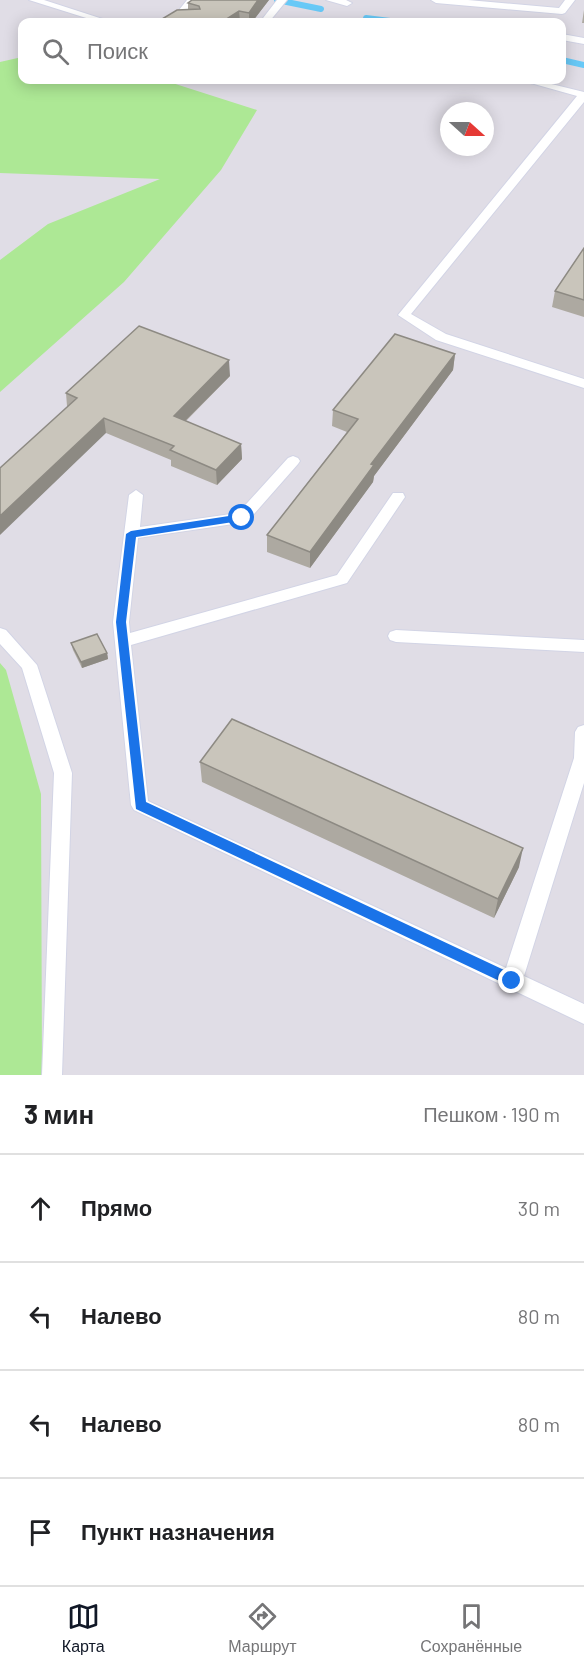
<!DOCTYPE html>
<html lang="ru">
<head>
<meta charset="utf-8">
<style>
	body { margin:0; font-family:Barlow,sans-serif; background:#f2f2f2; color:#202124 }
	.compass { position:absolute; left:440px; top:102px; width:54px; height:54px; border-radius:50%; background:#fff; box-shadow:0 3px 15px #0003; rotate:111deg }
	.stop { position:absolute; width:18px; height:18px; margin:-14px; border:4px solid #1a73e8; border-radius:50%; background:#fff }
	.stop.end { background:#1a73e8; border-color:#fff; box-shadow:0 2px 6px #0008 }
	.list { margin:0; padding:0; list-style:none }
	h2 { display:flex; justify-content:space-between; align-items:center; height:78px; margin:0; padding:0 24px; font-size:26px }
	h2 small { font-size:20px; font-weight:400; color:#757577 }
	.list li { display:grid; grid-template-columns:39px 1fr auto; gap:18px; align-items:center; box-sizing:border-box; height:108px; padding:0 24px; border-top:2px solid #e0e0e0 }
	.list b { display:block; font-size:22px; white-space:nowrap }
	.list em { font-size:20px; font-style:normal; color:#757577 }
	.icon { flex:none; width:33px; height:33px; fill:none; stroke:currentColor; stroke-width:2; stroke-linecap:round; stroke-linejoin:round }
	.map { position:relative; flex:none; width:584px; height:1075px; overflow:hidden }
	.search { position:absolute; background:#fff; box-shadow:0 3px 15px #0003; left:18px; right:18px; top:18px; height:66px; display:flex; align-items:center; gap:15px; box-sizing:border-box; padding:0 21px; border-radius:12px; color:#757577; font-size:22px }
	.sheet { height:510px; background:#fff }
	nav { display:flex; justify-content:space-around; align-items:center; box-sizing:border-box; height:84px; border-top:2px solid #e0e0e0; background:#fff; font-size:16px; color:#757577 }
	nav a { display:grid; justify-items:center; gap:3px }
	nav .on { color:#111827 }
	.map>svg:first-child { display:block }
	.industrial { fill:#e0dde6; fill-rule:evenodd }
	.green { fill:#ade895 }
	.lines { fill:none; stroke-linecap:round; stroke-linejoin:round }
	.stream { stroke:#68c9f7; stroke-width:6 }
	.service-casing { stroke:#d2d4e5; stroke-width:2 }
	.service { fill:#fff; fill-rule:evenodd }
	.wall { fill:#ada9a1 }
	.shaded-wall { fill:#8d8a83 }
	.building { fill:#c9c5bb; stroke:#8d8a83; stroke-width:1.5 }
	.route { fill:#1a73e8 }
</style>
</head>
<body>
<div class="map">
<svg width="584" height="1075" viewBox="0 0 584 1075">
	<rect width="100%" height="100%" fill="#eee7dc"/>
	<path class="industrial" d="M 0,0 L 584,0 L 584,1075 L 0,1075 ZM 22,22 L 562,22 L 562,80 L 22,80 ZM 449,111 L 485,111 L 485,147 L 449,147 Z"/>
	<path class="green" d="M 22,57 L 22,80 L 163,80 L 257,110 L 221,170 L 124,282 L 0,392 L 0,260 L 48,224 L 160,179 L 0,173 L 0,62 Z
		M 0,663 L 6,670 L 41,794 L 42,1075 L 0,1075 Z"/>
	<g class="lines">
		<path class="stream" d="M 277,0 L 321,9
			M 366,18 L 398,22
			M 562,60 L 584,65"/>
		<defs>
			<path id="service" d="M 29,0 L 44,0 L 112,22 L 99,22 Z
				M 187,0 L 197,0 L 183,18 L 199,22 L 173,22 L 171,20 Z
				M 277,0 L 287,0 L 269,22 L 260,22 Z
				M 326,0 L 346,0 L 352,3 L 347,6 Z
				M 431,0 L 468,0 L 559,8 L 565,0 L 575,0 L 565,13 L 562,14 L 436,3 Z
				M 562,34 L 584,38 L 584,44 L 562,40 Z
				M 520,80 L 535,80 L 584,92 L 584,102 L 411,314 L 446,334 L 584,379 L 584,388 L 436,340 L 398,315 L 577,96 Z
				M 293,456 L 298,458 L 300,461 L 298,464 L 247,522 L 138,538 L 129,622 L 130,633 L 337,575 L 393,493 L 403,493 L 405,497 L 347,583 L 131,645 L 148,801 L 506,968 L 574,758 L 575,732 L 578,727 L 584,725 L 584,783 L 524,976 L 584,1004 L 584,1024 L 134,810 L 131,805 L 113,622 L 129,495 L 136,490 L 143,495 L 140,527 L 238,513 L 288,458 Z
				M 0,628 L 6,630 L 37,665 L 72,773 L 62,1075 L 42,1075 L 54,773 L 22,668 L 0,644 Z
				M 396,630 L 584,640 L 584,652 L 396,642 L 390,640 L 388,636 L 390,632 Z"/>
		</defs>
		<use href="#service" class="service-casing"/>
		<use href="#service" class="service"/>
	</g>
	<path class="wall" d="M 192,0 L 269,0 L 252,22 L 157,22 L 188,10 L 188,3 Z
		M 584,10 L 584,23 L 582,23 Z
		M 584,248 L 584,317 L 552,307 L 555,291 Z
		M 455,354 L 453,370 L 374,476 L 373,482 L 310,568 L 267,552 L 267,535 L 347,432 L 332,426 L 333,410 Z
		M 230,376 L 186,421 L 241,444 L 242,459 L 217,485 L 171,466 L 171,460 L 106,433 L 67,406 L 66,393 Z
		M 71,643 L 107,653 L 108,659 L 82,668 L 73,650 Z
		M 200,762 L 519,867 L 494,918 L 202,782 Z"/>
	<path class="shaded-wall" d="M 258,0 L 269,0 L 252,22 L 249,22 L 249,13 Z
		M 239,11 L 240,22 L 222,22 Z
		M 455,354 L 453,370 L 374,476 L 373,482 L 310,568 L 310,552 L 371,464 Z
		M 229,360 L 230,376 L 175,431 L 174,416 Z
		M 104,418 L 106,433 L 0,535 L 0,516 Z
		M 241,444 L 242,459 L 217,485 L 216,470 Z
		M 107,653 L 108,659 L 82,668 L 81,662 Z
		M 523,848 L 519,867 L 494,918 L 498,899 Z"/>
	<path class="building" d="M 192,0 L 258,0 L 249,13 L 239,11 L 222,22 L 157,22 L 177,10 L 200,9 L 199,6 L 188,3 Z
		M 584,248 L 584,300 L 555,291 Z
		M 139,326 L 229,360 L 174,416 L 241,444 L 216,470 L 170,450 L 174,446 L 104,418 L 0,516 L 0,468 L 77,398 L 66,393 Z
		M 395,334 L 455,354 L 371,464 L 374,465 L 310,552 L 267,535 L 358,419 L 333,410 Z
		M 97,634 L 107,653 L 81,662 L 71,643 Z
		M 232,719 L 523,848 L 498,899 L 200,762 Z"/>
	<path class="route" d="M 242,514 L 247,518 L 246,520 L 136,537 L 126,622 L 146,802 L 517,976 L 517,985 L 508,985 L 136,809 L 116,622 L 126,534 L 131,531 Z"/>
</svg>
<svg class="compass" viewBox="-18 -18 36 36"><path d="M0-13l5 13h-10z" fill="#e53935"/><path d="M0 13l5-13h-10z" fill="#757577"/></svg>
<div class="stop" style="left:242px;top:518px"></div>
<div class="stop end" style="left:512px;top:981px"></div>
<div class="search"><svg class="icon" aria-label="search" viewBox="0 0 24 24"><circle cx="10" cy="10" r="6"/><path d="M15 15l6 6"/></svg>Поиск</div>
</div>
<section class="sheet">
<h2>3 мин<small>Пешком · 190 m</small></h2>
<ul class="list">
<li><svg class="icon" aria-label="ahead" viewBox="0 0 24 24"><path d="M12 20V5M6 11l6-6 6 6"/></svg><div><b>Прямо</b></div><em>30 m</em></li>
<li><svg class="icon" aria-label="left" viewBox="0 0 24 24"><path d="M17 20v-9H6M10 6l-5 5 5 5"/></svg><div><b>Налево</b></div><em>80 m</em></li>
<li><svg class="icon" aria-label="left" viewBox="0 0 24 24"><path d="M17 20v-9H6M10 6l-5 5 5 5"/></svg><div><b>Налево</b></div><em>80 m</em></li>
<li><svg class="icon" aria-label="arrive" viewBox="0 0 24 24"><path d="M6 21V4h12l-3 4 3 4H6"/></svg><div><b>Пункт назначения</b></div></li>
</ul>
</section>
<nav>
<a class="on"><svg class="icon" aria-label="map" viewBox="0 0 24 24"><path d="M3 6l6-2 6 2 6-2v14l-6 2-6-2-6 2zM9 4v14M15 6v14"/></svg>Карта</a>
<a><svg class="icon" aria-label="directions" viewBox="0 0 24 24"><path d="M12 3l9 9-9 9-9-9zM9 14v-3h6M13 9l2 2-2 2"/></svg>Маршрут</a>
<a><svg class="icon" aria-label="saved" viewBox="0 0 24 24"><path d="M7 4h10v16l-5-4-5 4z"/></svg>Сохранённые</a>
</nav>
</body>
</html>
